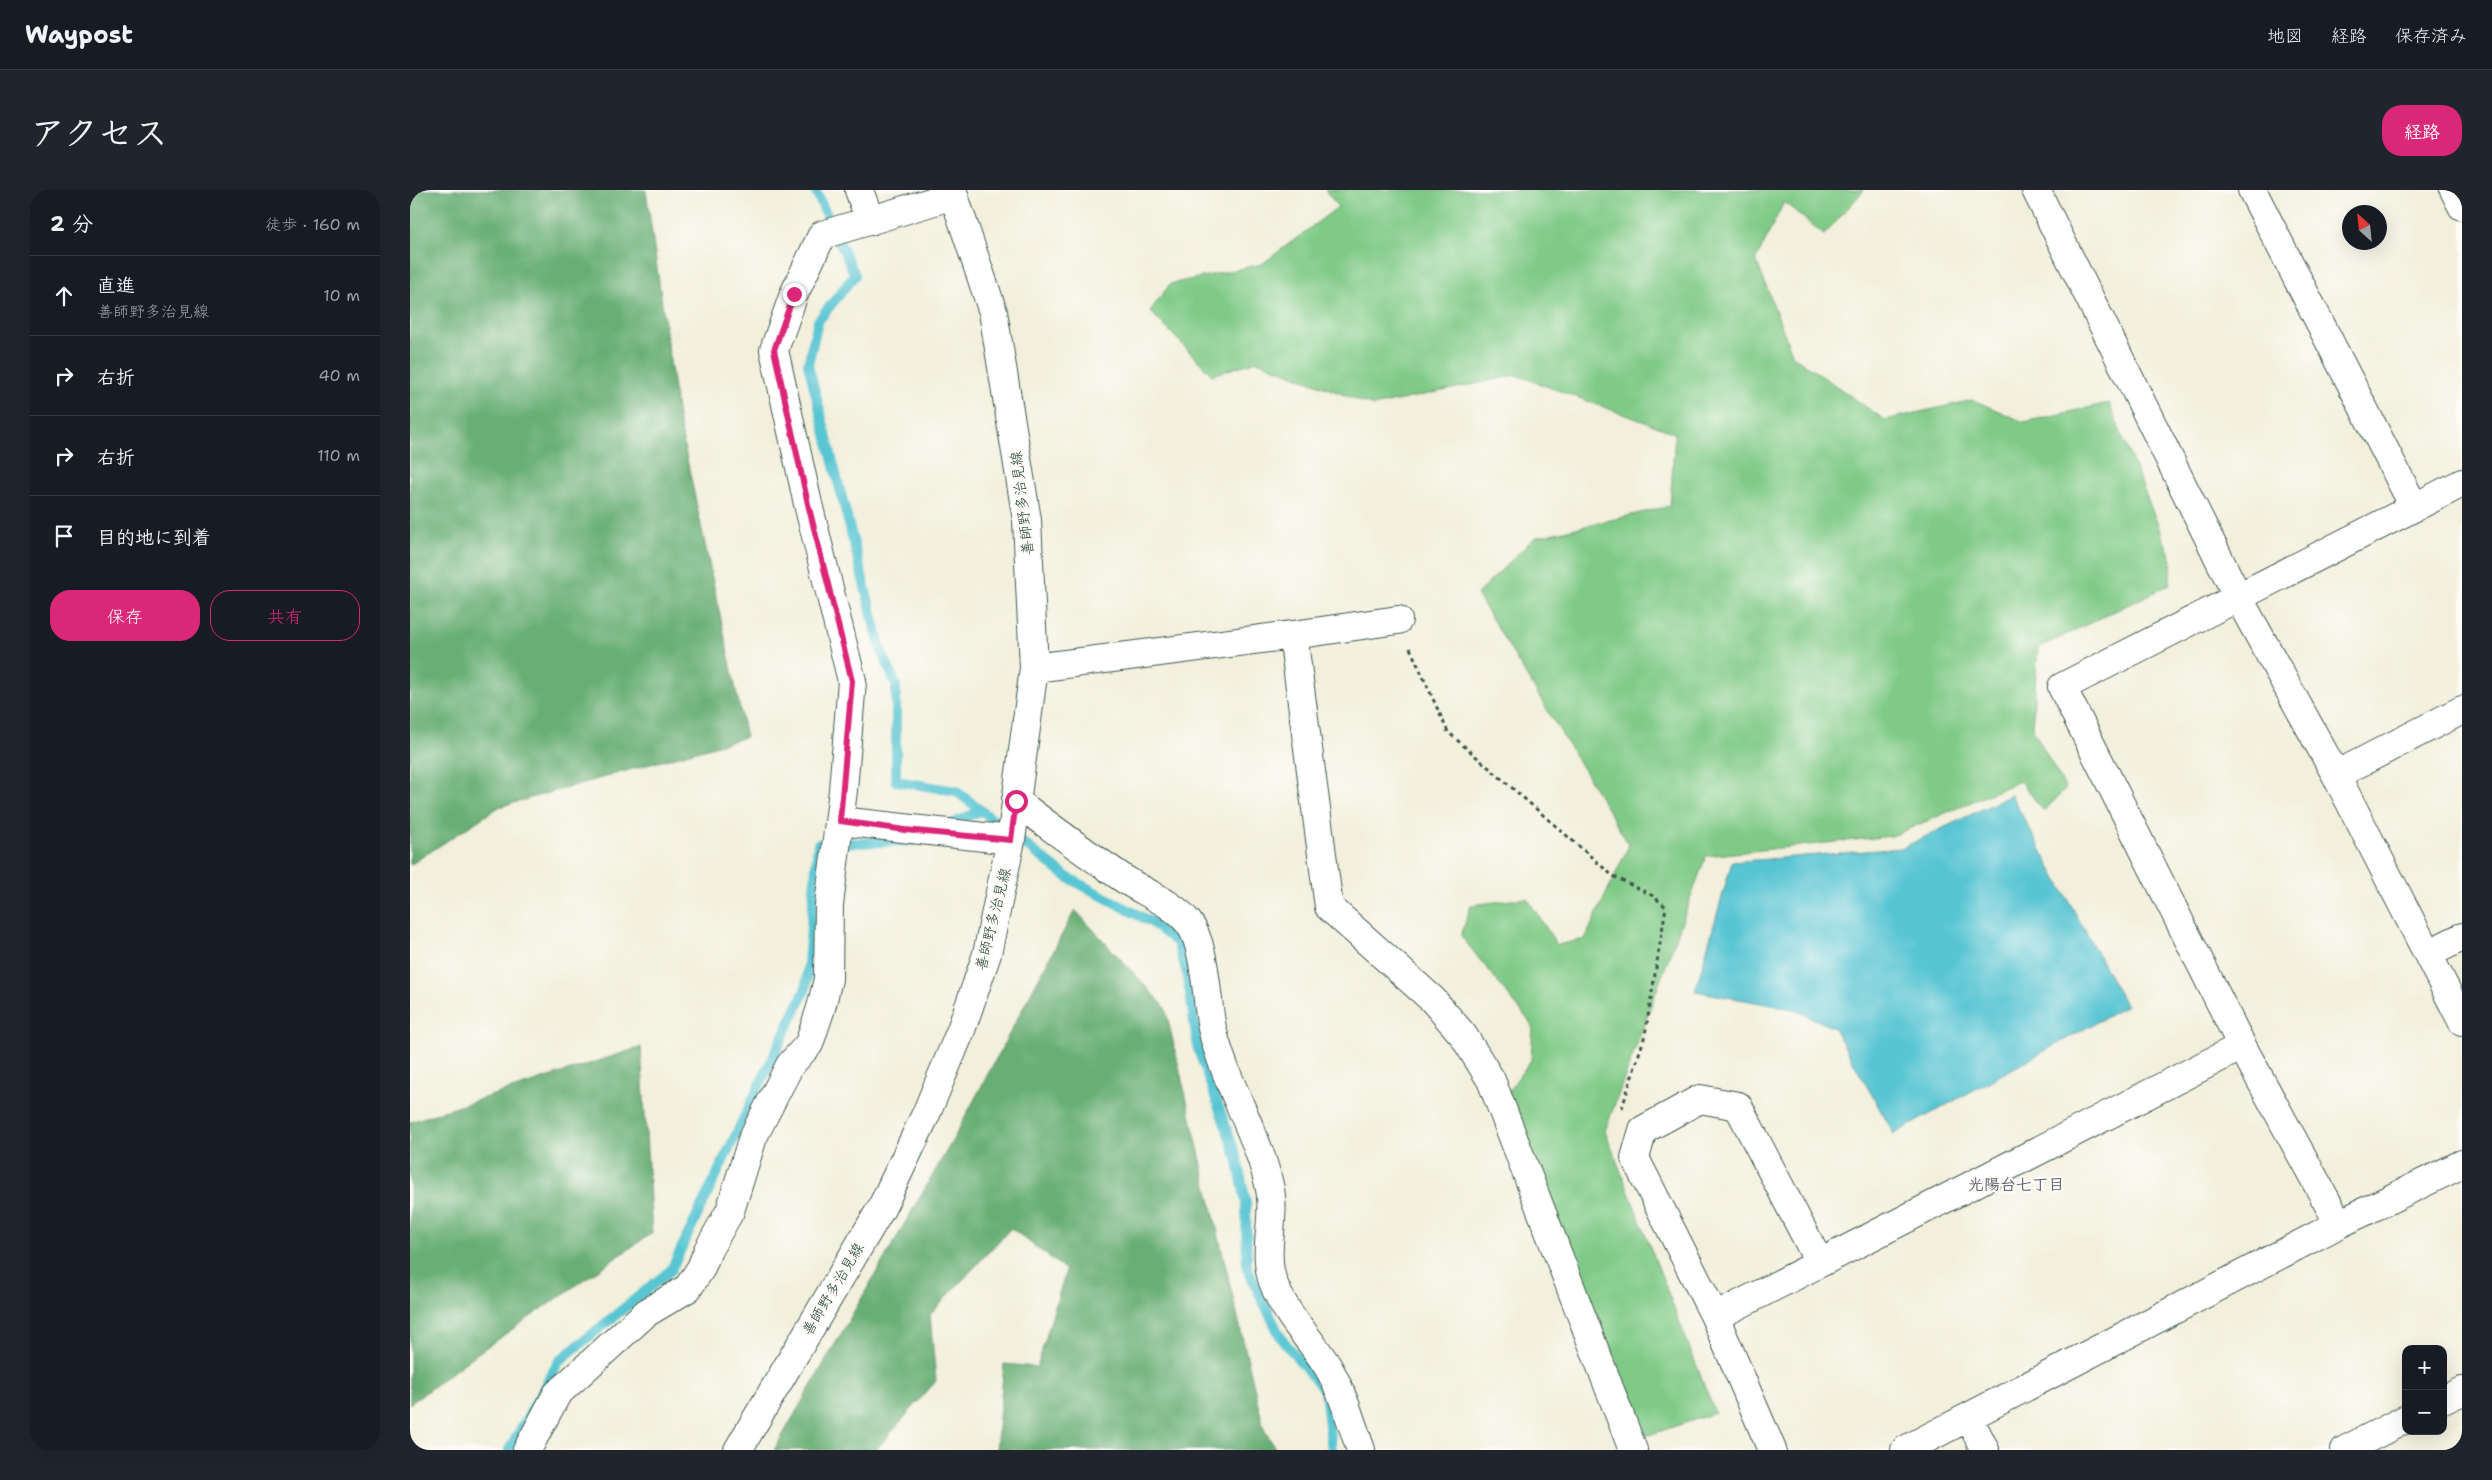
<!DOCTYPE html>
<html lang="ja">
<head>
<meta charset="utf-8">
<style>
	body { margin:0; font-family:"Shantell Sans","Klee One",sans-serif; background:#20242c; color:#f1f3f6 }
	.controls { position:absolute; right:15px; bottom:15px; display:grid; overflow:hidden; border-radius:10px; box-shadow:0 5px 20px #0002 }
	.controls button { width:45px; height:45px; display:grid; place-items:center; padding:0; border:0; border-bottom:1px solid #363941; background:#171b24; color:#f1f3f6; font:25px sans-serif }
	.compass { position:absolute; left:1932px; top:15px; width:45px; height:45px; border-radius:50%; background:#171b24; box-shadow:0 5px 20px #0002; rotate:333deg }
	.stop { position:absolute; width:15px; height:15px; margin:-11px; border:4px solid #db2777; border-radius:50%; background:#fff }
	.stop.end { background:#db2777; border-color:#fff; box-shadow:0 1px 5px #0008 }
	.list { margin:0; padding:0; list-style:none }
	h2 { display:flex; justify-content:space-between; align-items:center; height:65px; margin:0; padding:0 20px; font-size:21px }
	h2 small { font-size:16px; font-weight:400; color:#9ea1a6 }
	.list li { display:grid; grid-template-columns:32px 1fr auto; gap:15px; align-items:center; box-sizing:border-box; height:80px; padding:0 20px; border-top:1px solid #363941 }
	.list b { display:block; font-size:19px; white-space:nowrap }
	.list p { margin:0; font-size:16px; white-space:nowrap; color:#9ea1a6 }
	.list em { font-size:16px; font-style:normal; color:#9ea1a6 }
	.actions { display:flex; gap:10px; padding:15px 20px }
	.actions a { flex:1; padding:11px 0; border:1px solid #db2777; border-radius:20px; text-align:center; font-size:18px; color:#db2777 }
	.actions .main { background:#db2777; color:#fff }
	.icon { flex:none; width:28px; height:28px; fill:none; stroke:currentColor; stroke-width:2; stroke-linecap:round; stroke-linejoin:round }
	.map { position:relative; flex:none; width:2052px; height:1260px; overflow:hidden; border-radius:20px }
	header { display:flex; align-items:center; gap:30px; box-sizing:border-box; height:70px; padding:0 25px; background:#171b24; border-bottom:1px solid #363941 }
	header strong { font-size:24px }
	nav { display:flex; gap:28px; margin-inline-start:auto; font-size:18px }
	.intro { display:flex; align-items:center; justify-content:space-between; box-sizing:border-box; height:120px; padding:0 30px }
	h1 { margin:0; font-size:35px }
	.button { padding:12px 22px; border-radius:20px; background:#db2777; color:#fff; font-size:18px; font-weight:700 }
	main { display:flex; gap:30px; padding:0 30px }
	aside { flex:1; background:#171b24; border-radius:20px; box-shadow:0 5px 20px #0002 }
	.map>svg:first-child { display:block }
	.green { fill:#80ca87; stroke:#50845e }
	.forest { fill:#68ae74; stroke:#447654 }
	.water { fill:#59c5d3; stroke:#3c8184 }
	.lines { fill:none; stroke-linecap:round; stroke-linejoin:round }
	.stream { stroke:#59c5d3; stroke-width:10 }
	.minor-casing { stroke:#3f584d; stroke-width:30 }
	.major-casing { stroke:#3f584d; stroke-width:30 }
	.path { stroke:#3f584d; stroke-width:3; stroke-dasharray:4 4; stroke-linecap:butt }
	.minor { stroke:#fff; stroke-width:28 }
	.major { stroke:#fff; stroke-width:28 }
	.route { stroke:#db2777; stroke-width:6 }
	.labels { text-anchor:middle; stroke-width:4.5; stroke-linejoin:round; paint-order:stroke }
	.street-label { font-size:15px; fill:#1f3d34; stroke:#fdfcf7 }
	.neighbourhood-label { font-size:16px; font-weight:bold; fill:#606171; stroke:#fdfcf7 }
</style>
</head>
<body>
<header>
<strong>Waypost</strong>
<nav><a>地図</a><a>経路</a><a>保存済み</a></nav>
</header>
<div class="intro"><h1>アクセス</h1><a class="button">経路</a></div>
<main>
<aside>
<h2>2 分<small>徒歩 · 160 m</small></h2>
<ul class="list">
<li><svg class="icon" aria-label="ahead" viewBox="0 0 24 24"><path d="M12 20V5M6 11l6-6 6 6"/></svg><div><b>直進</b><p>善師野多治見線</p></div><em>10 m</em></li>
<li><svg class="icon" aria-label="right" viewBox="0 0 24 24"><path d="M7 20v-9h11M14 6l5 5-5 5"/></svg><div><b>右折</b></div><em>40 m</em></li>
<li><svg class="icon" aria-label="right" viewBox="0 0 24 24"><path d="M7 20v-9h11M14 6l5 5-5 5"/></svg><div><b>右折</b></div><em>110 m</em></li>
<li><svg class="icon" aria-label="arrive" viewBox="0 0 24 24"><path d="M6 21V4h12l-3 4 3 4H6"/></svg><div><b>目的地に到着</b></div></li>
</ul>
<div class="actions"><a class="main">保存</a><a>共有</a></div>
</aside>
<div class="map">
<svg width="2052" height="1260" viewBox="0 0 2052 1260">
	<rect width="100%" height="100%" fill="#fdfcf7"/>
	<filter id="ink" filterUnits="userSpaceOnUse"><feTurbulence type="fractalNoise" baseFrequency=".02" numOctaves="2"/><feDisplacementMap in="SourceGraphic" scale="10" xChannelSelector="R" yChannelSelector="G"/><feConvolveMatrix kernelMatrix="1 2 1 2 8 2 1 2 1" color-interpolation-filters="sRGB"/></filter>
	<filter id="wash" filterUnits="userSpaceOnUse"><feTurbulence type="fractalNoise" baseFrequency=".0096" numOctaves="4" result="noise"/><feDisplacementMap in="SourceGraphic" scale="20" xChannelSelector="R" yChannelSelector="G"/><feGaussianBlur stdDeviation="1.12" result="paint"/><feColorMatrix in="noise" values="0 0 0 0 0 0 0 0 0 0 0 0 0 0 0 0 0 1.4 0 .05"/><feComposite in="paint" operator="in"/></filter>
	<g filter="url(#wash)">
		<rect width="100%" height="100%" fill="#f2efdb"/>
		<path class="green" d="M 915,0 L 1454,0 L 1414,45 L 1374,12 L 1346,70 L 1383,166 L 1475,230 L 1563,210 L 1614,232 L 1699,213 L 1762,370 L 1759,395 L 1628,458 L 1622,538 L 1656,599 L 1634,621 L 1610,591 L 1482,646 L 1296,666 L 1195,941 L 1305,1223 L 1236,1246 L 1097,903 L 1121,870 L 1123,836 L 1051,746 L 1061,715 L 1117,708 L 1147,755 L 1175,749 L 1219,655 L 1067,404 L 1124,348 L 1260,316 L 1265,243 L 1106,185 L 963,216 L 847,171 L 802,185 L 740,121 L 760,94 L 852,74 L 928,17 Z"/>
		<path class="forest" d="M 0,0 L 236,0 L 268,227 L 336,547 L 89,617 L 0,675 Z
			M 665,720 L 755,817 L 854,1239 L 866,1260 L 586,1260 L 594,1174 L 627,1177 L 656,1080 L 601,1038 L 520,1125 L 526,1191 L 466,1260 L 364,1260 L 544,948 Z
			M 231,857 L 242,1043 L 65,1165 L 0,1214 L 0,932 Z"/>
		<path class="water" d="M 1601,605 L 1716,816 L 1484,944 L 1424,838 L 1383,819 L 1285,801 L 1322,672 L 1492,658 Z"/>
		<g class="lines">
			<path class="stream" d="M 405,0 L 445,85 L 408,131 L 398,174 L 471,460 L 486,495 L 486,591 L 546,601 L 657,687 L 741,732 L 767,752 L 777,783 L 788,859 L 827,968 L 836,1013 L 837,1078 L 871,1148 L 915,1201 L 922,1260
				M 537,636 L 570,621
				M 99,1260 L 149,1171 L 261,1080 L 396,798 L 408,654 L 503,651"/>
		</g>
	</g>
	<g filter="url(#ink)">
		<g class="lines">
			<defs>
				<path id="minor" d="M 449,0 L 460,31
					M 1626,0 L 1828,407 L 1926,585 L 2052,831
					M 1842,0 L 2004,317
					M 2044,0 L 2052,16
					M 883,445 L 988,430
					M 624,478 L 883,445 L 919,717 L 1023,810 L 1053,845 L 1081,890 L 1223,1260
					M 1926,585 L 2052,520
					M 606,611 C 641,638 677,664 714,689 C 735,703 761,712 778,732 C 796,754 796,809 802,838 C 815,894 848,943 860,999 C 866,1030 852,1061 863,1092 C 875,1125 900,1148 918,1177 C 933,1203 941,1232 951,1260
					M 430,631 L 601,650
					M 2018,764 L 2052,747
					M 1929,1034 L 1832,856 L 1652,497 L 2052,293
					M 1305,1127 L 1832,856
					M 2033,1210 L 2052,1201
					M 1559,1228 L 1575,1260
					M 117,1260 L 147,1204 L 236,1123 L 278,1098 L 291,1078 L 298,1060 L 320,1021 L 343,947 L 380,875 L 399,854 L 411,818 L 418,789 L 419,715 L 433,600 L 442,491 L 398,314 L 364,160 L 384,104 L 412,45 L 544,5
					M 1362,1260 L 1305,1127 L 1225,968 L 1233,940 L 1290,909 L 1328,916 L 1409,1072
					M 1495,1260 L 1929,1034 L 2052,974
					M 1935,1260 L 1996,1229"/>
				<path id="major" d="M 328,1260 L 472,1017 L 516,924 L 551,840 L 577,764 L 601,650 L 624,478 L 617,330 L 583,122 L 542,0"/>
			</defs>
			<use href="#minor" class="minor-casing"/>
			<use href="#major" class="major-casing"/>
			<path class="path" d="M 1000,458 L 1038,542 L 1203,686 L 1243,706 L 1256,717 L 1235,845 L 1212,918"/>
			<use href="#minor" class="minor"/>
			<use href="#major" class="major"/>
		</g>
	</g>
	<g class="lines" filter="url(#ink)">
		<path class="route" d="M 384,104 L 364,160 L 398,314 L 442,491 L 430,631 L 495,640 L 601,650 L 606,611"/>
	</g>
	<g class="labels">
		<g class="street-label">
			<text transform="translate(612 313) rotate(-97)" y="5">善師野多治見線</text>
			<text transform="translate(583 729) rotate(-76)" y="5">善師野多治見線</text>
			<text transform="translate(423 1099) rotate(-59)" y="5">善師野多治見線</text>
		</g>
		<g class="neighbourhood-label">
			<text x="1606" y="1000">光陽台七丁目</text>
		</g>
	</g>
</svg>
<div class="controls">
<button>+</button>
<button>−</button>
</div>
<svg class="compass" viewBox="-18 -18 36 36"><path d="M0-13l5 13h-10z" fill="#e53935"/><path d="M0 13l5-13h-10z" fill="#9ea1a6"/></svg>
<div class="stop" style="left:606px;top:611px"></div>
<div class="stop end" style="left:384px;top:104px"></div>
</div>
</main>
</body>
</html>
